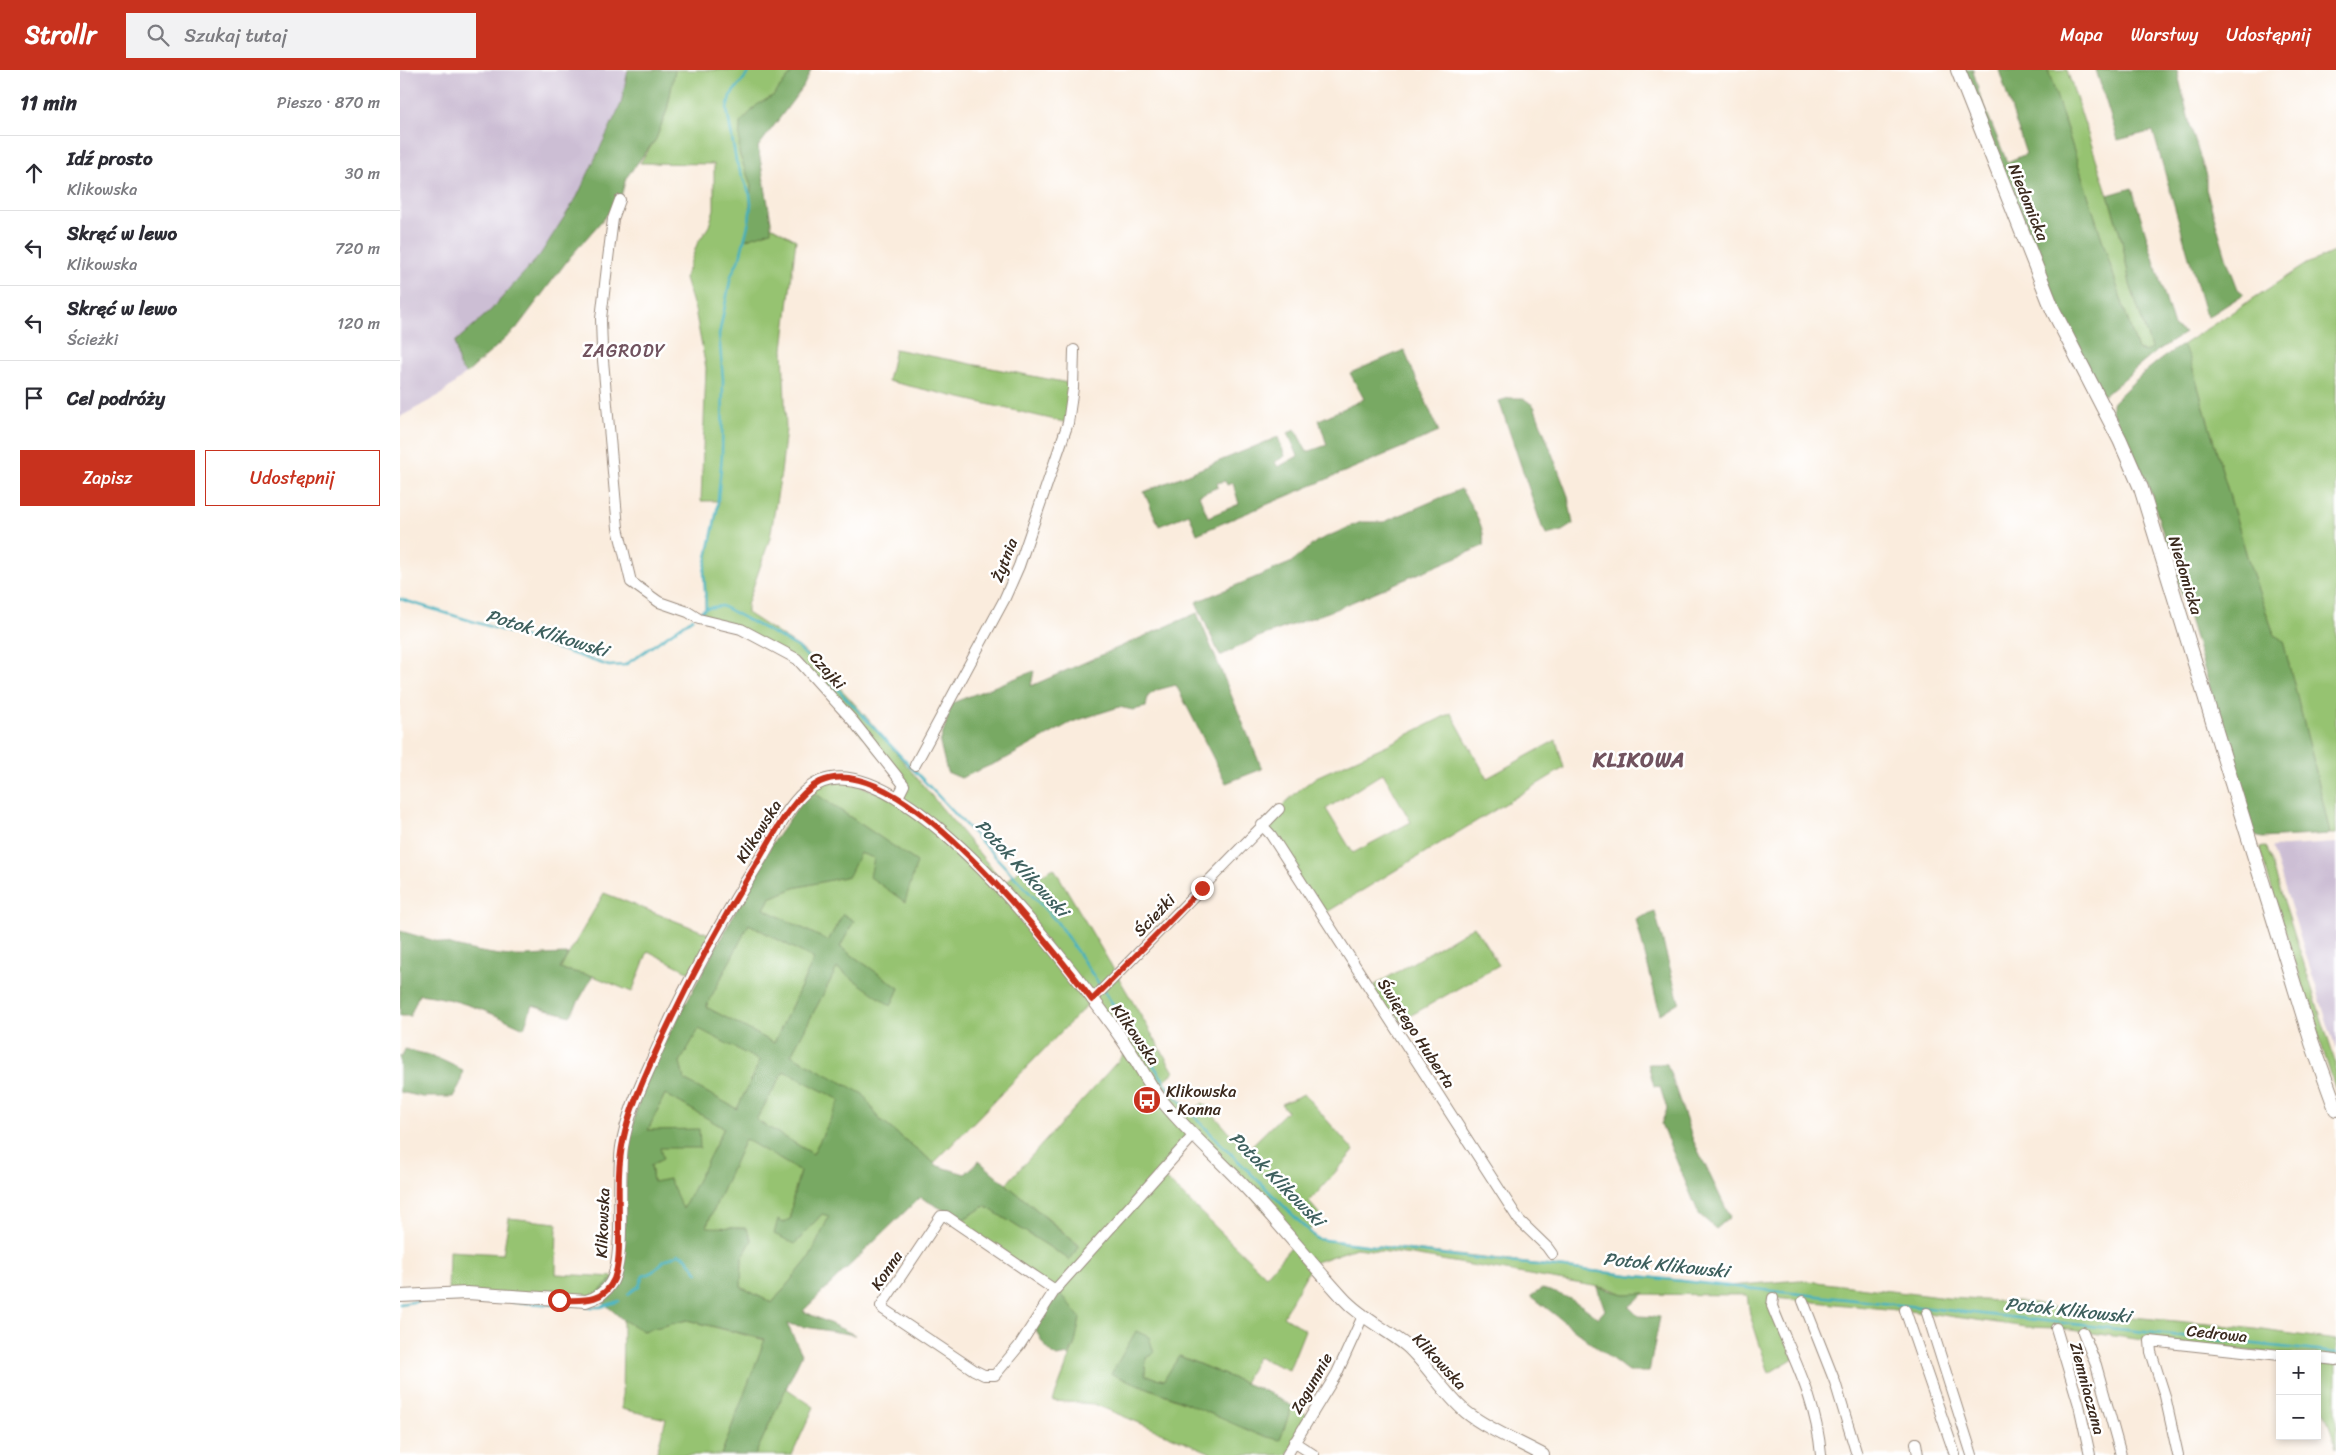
<!DOCTYPE html>
<html lang="pl">
<head>
<meta charset="utf-8">
<style>
	body { margin:0; font-family:Sriracha,sans-serif; background:#f2f2f3; color:#2b2b33 }
	.controls { position:absolute; right:15px; bottom:15px; display:grid; overflow:hidden; border-radius:0px; box-shadow:0 2px 8px #0003 }
	.controls button { width:45px; height:45px; display:grid; place-items:center; padding:0; border:0; border-bottom:1px solid #e1e1e2; background:#fff; color:#2b2b33; font:25px sans-serif }
	.stop { position:absolute; width:15px; height:15px; margin:-11px; border:4px solid #c8321e; border-radius:50%; background:#fff }
	.stop.end { background:#c8321e; border-color:#fff; box-shadow:0 1px 5px #0008 }
	.list { margin:0; padding:0; list-style:none }
	h2 { display:flex; justify-content:space-between; align-items:center; height:65px; margin:0; padding:0 20px; font-size:21px }
	h2 small { font-size:16px; font-weight:400; color:#7c7c81 }
	.list li { display:grid; grid-template-columns:32px 1fr auto; gap:15px; align-items:center; box-sizing:border-box; height:75px; padding:0 20px; border-top:1px solid #e1e1e2 }
	.list b { display:block; font-size:19px; white-space:nowrap }
	.list p { margin:0; font-size:16px; white-space:nowrap; color:#7c7c81 }
	.list em { font-size:16px; font-style:normal; color:#7c7c81 }
	.actions { display:flex; gap:10px; padding:15px 20px }
	.actions a { flex:1; padding:11px 0; border:1px solid #c8321e; border-radius:0px; text-align:center; font-size:18px; color:#c8321e }
	.actions .main { background:#c8321e; color:#fff }
	.icon { flex:none; width:28px; height:28px; fill:none; stroke:currentColor; stroke-width:2; stroke-linecap:round; stroke-linejoin:round }
	.map { position:relative; flex:none; width:1936px; height:1385px; overflow:hidden }
	header { display:flex; align-items:center; gap:30px; box-sizing:border-box; height:70px; padding:0 25px; background:#c8321e; color:#fff }
	header strong { font-size:24px }
	nav { display:flex; gap:28px; margin-inline-start:auto; font-size:18px }
	.search { width:350px; height:45px; background:#f2f2f3; display:flex; align-items:center; gap:12px; box-sizing:border-box; padding:0 18px; border-radius:0px; color:#7c7c81; font-size:19px }
	main { display:flex }
	aside { flex:1; background:#fff }
	.map>svg:first-child { display:block }
	.industrial { fill:#ccbed4 }
	.green { fill:#96c371; stroke:#687648; fill-rule:evenodd }
	.forest { fill:#78a963; stroke:#5a6a40; fill-rule:evenodd }
	.lines { fill:none; stroke-linecap:round; stroke-linejoin:round }
	.stream { stroke:#43b1bf; stroke-width:2.5 }
	.minor-casing { stroke:#9a8b7e; stroke-width:12 }
	.tertiary-casing { stroke:#9a8b7e; stroke-width:14 }
	.secondary-casing { stroke:#9a8b7e; stroke-width:16 }
	.minor { stroke:#fff; stroke-width:10 }
	.tertiary { stroke:#fff; stroke-width:12 }
	.secondary { stroke:#fff; stroke-width:14 }
	.route { stroke:#c8321e; stroke-width:6 }
	.labels { text-anchor:middle; stroke-width:5; stroke-linejoin:round; paint-order:stroke }
	.street-label { font-size:16px; fill:#3b2a1e; stroke:#fff }
	.poi-label { font-size:16px; fill:#3b2a1e; stroke:#fff; text-anchor:start }
	.neighbourhood-label { font-size:18px; letter-spacing:1px; fill:#71535f; stroke:#fff }
	.water-label { font-size:18px; font-style:italic; fill:#3e605e; stroke:#fff }
	.district-label { font-size:21px; font-weight:bold; letter-spacing:1px; fill:#71535f; stroke:#fff }
</style>
</head>
<body>
<header>
<strong>Strollr</strong>
<div class="search"><svg class="icon" aria-label="search" viewBox="0 0 24 24"><circle cx="10" cy="10" r="6"/><path d="M15 15l6 6"/></svg>Szukaj tutaj</div>
<nav><a>Mapa</a><a>Warstwy</a><a>Udostępnij</a></nav>
</header>
<main>
<aside>
<h2>11 min<small>Pieszo · 870 m</small></h2>
<ul class="list">
<li><svg class="icon" aria-label="ahead" viewBox="0 0 24 24"><path d="M12 20V5M6 11l6-6 6 6"/></svg><div><b>Idź prosto</b><p>Klikowska</p></div><em>30 m</em></li>
<li><svg class="icon" aria-label="left" viewBox="0 0 24 24"><path d="M17 20v-9H6M10 6l-5 5 5 5"/></svg><div><b>Skręć w lewo</b><p>Klikowska</p></div><em>720 m</em></li>
<li><svg class="icon" aria-label="left" viewBox="0 0 24 24"><path d="M17 20v-9H6M10 6l-5 5 5 5"/></svg><div><b>Skręć w lewo</b><p>Ścieżki</p></div><em>120 m</em></li>
<li><svg class="icon" aria-label="arrive" viewBox="0 0 24 24"><path d="M6 21V4h12l-3 4 3 4H6"/></svg><div><b>Cel podróży</b></div></li>
</ul>
<div class="actions"><a class="main">Zapisz</a><a>Udostępnij</a></div>
</aside>
<div class="map">
<svg width="1936" height="1385" viewBox="0 0 1936 1385">
	<rect width="100%" height="100%" fill="#fff"/>
	<filter id="ink" filterUnits="userSpaceOnUse"><feTurbulence type="fractalNoise" baseFrequency=".02" numOctaves="2"/><feDisplacementMap in="SourceGraphic" scale="10" xChannelSelector="R" yChannelSelector="G"/><feConvolveMatrix kernelMatrix="1 2 1 2 8 2 1 2 1" color-interpolation-filters="sRGB"/></filter>
	<filter id="wash" filterUnits="userSpaceOnUse"><feTurbulence type="fractalNoise" baseFrequency=".0096" numOctaves="4" result="noise"/><feDisplacementMap in="SourceGraphic" scale="20" xChannelSelector="R" yChannelSelector="G"/><feGaussianBlur stdDeviation="1.12" result="paint"/><feColorMatrix in="noise" values="0 0 0 0 0 0 0 0 0 0 0 0 0 0 0 0 0 1.4 0 .05"/><feComposite in="paint" operator="in"/></filter>
	<g filter="url(#wash)">
		<rect width="100%" height="100%" fill="#faecdd"/>
		<path class="industrial" d="M 0,0 L 228,0 L 221,34 L 177,127 L 140,185 L 91,240 L 55,272 L 59,296 L 66,304 L 40,325 L 0,347 Z
			M 1936,773 L 1936,980 L 1872,777 Z"/>
		<path class="green" d="M 275,0 L 394,0 L 374,25 L 357,36 L 339,83 L 351,115 L 349,151 L 344,170 L 370,161 L 371,156 L 396,170 L 383,279 L 386,359 L 381,403 L 370,468 L 347,535 L 347,543 L 399,577 L 420,596 L 463,643 L 604,813 L 624,796 L 635,808 L 654,798 L 774,1002 L 764,1011 L 791,1042 L 803,1033 L 846,1081 L 887,1041 L 881,1034 L 904,1024 L 954,1081 L 909,1132 L 923,1148 L 909,1160 L 917,1169 L 1329,1216 L 1400,1210 L 1548,1228 L 1635,1233 L 1667,1241 L 1840,1257 L 1936,1270 L 1936,1378 L 1917,1315 L 1917,1284 L 1880,1284 L 1750,1271 L 1656,1258 L 1626,1257 L 1527,1243 L 1374,1228 L 1394,1288 L 1369,1303 L 1350,1245 L 1347,1225 L 1224,1224 L 1211,1219 L 1012,1185 L 956,1178 L 913,1193 L 883,1246 L 905,1260 L 889,1300 L 857,1287 L 844,1313 L 780,1286 L 764,1310 L 744,1305 L 746,1288 L 754,1283 L 712,1304 L 880,1370 L 892,1336 L 909,1346 L 887,1385 L 816,1385 L 694,1334 L 653,1331 L 675,1273 L 664,1227 L 563,1159 L 562,1150 L 585,1136 L 670,1190 L 679,1175 L 606,1114 L 727,981 L 692,930 L 534,1093 L 479,1049 L 462,1024 L 391,985 L 437,898 L 491,935 L 499,918 L 440,877 L 453,851 L 443,844 L 428,871 L 364,839 L 370,828 L 394,818 L 448,806 L 460,783 L 474,788 L 517,792 L 410,720 L 435,707 L 496,729 L 504,715 L 397,589 L 301,547 L 305,538 L 304,502 L 319,431 L 301,431 L 306,298 L 295,240 L 285,208 L 297,174 L 309,156 L 314,139 L 314,94 L 240,93 L 256,69 L 267,40 ZM 793,1066 L 895,1172 L 866,1206 L 760,1103 Z
			M 1648,0 L 1667,0 L 1708,125 L 1722,171 L 1730,214 L 1751,278 L 1745,282 L 1738,280 L 1731,260 Z
			M 1936,181 L 1936,764 L 1930,764 L 1915,697 L 1883,571 L 1874,564 L 1851,500 L 1789,286 L 1782,275 L 1906,194 Z
			M 495,279 L 673,314 L 668,353 L 488,311 Z
			M 1051,643 L 1087,708 L 1156,670 L 1164,698 L 922,845 L 862,755 L 898,721 L 916,707 L 989,674 ZM 983,703 L 1011,752 L 953,783 L 926,739 Z
			M 1864,776 L 1867,778 L 1936,994 L 1936,1021 L 1860,781 L 1860,777 Z
			M 204,823 L 314,866 L 293,904 L 248,881 L 232,922 L 193,906 L 160,899 Z
			M 349,854 L 414,889 L 374,973 L 306,937 Z
			M 1074,856 L 1099,895 L 994,955 L 970,918 Z
			M 299,958 L 360,991 L 337,1039 L 284,1010 L 280,992 Z
			M 384,1001 L 441,1030 L 413,1084 L 356,1050 Z
			M 265,1024 L 324,1058 L 283,1140 L 253,1112 L 248,1060 Z
			M 345,1069 L 400,1101 C 396,1119 391,1129 391,1148 L 383,1153 L 378,1149 L 395,1174 L 422,1144 L 430,1146 L 410,1187 L 372,1233 L 341,1217 L 342,1188 L 352,1170 L 306,1157 Z
			M 109,1148 L 157,1153 L 156,1204 L 215,1207 L 198,1227 L 48,1224 L 49,1181 L 103,1184 Z
			M 223,1250 L 243,1261 L 287,1250 L 365,1270 L 321,1385 L 256,1385 L 266,1349 L 222,1339 Z
			M 386,1318 L 414,1337 L 392,1385 L 355,1385 Z"/>
		<path class="forest" d="M 228,0 L 275,0 L 267,40 L 256,69 L 226,108 L 220,130 L 170,187 L 116,259 L 66,304 L 59,296 L 55,272 L 91,240 L 140,185 L 177,127 L 221,34 Z
			M 394,0 L 411,0 L 403,17 L 358,77 L 371,151 L 371,161 L 344,170 L 349,151 L 351,115 L 339,83 L 340,53 L 357,35 L 374,25 Z
			M 1563,0 L 1573,0 L 1579,23 L 1607,92 L 1626,84 L 1599,0 L 1648,0 L 1731,260 L 1738,280 L 1745,282 L 1751,278 L 1730,214 L 1722,171 L 1708,125 L 1732,118 L 1774,257 L 1785,263 L 1757,281 L 1705,325 L 1701,323 L 1659,239 Z
			M 1696,0 L 1777,0 L 1790,55 L 1806,106 L 1806,119 L 1827,190 L 1838,219 L 1844,224 L 1808,247 L 1805,243 L 1753,61 L 1718,70 Z
			M 1782,275 L 1789,286 L 1851,500 L 1874,564 L 1883,571 L 1915,697 L 1930,764 L 1862,768 L 1855,766 L 1748,414 L 1712,341 L 1712,333 C 1734,311 1755,291 1782,275 Z
			M 1004,280 L 1039,362 L 797,464 L 789,444 L 759,456 L 744,422 L 878,367 L 885,386 L 875,392 L 878,397 L 898,386 L 888,363 L 895,359 L 907,382 L 927,375 L 919,350 L 964,329 L 950,303 ZM 825,411 L 827,415 L 833,413 L 839,434 L 808,447 L 799,425 L 818,417 L 817,413 Z
			M 1109,328 L 1123,328 L 1134,336 L 1168,426 L 1173,454 L 1162,461 L 1147,465 L 1142,457 L 1099,331 Z
			M 1061,419 C 1070,435 1087,457 1083,476 L 931,541 L 856,568 L 820,586 L 796,532 L 890,493 L 917,471 L 961,452 L 984,452 Z
			M 797,543 L 862,699 L 826,713 L 776,615 L 757,620 L 748,626 L 746,637 L 733,640 L 719,637 L 672,652 L 607,688 L 561,708 L 547,702 L 540,673 L 552,633 L 634,601 L 631,616 Z
			M 410,720 L 517,792 L 505,832 L 470,807 L 474,788 L 460,783 L 449,806 L 394,818 L 370,828 L 364,839 L 428,871 L 443,844 L 454,851 L 440,877 L 499,918 L 491,936 L 437,898 L 391,985 L 463,1024 L 479,1049 L 538,1096 L 565,1104 L 579,1091 L 679,1176 L 670,1190 L 585,1136 L 562,1150 L 520,1127 L 403,1241 L 455,1265 L 387,1254 L 402,1284 L 355,1385 L 321,1385 L 365,1269 L 287,1250 L 243,1261 L 223,1250 L 195,1225 L 223,1199 L 227,1084 L 236,1041 L 251,997 L 372,774 ZM 349,854 L 414,889 L 374,973 L 306,937 ZM 299,959 L 360,991 L 337,1039 L 284,1010 L 280,992 ZM 384,1001 L 440,1030 L 413,1084 L 356,1050 ZM 265,1024 L 324,1058 L 283,1139 L 269,1109 L 253,1112 L 251,1095 L 263,1089 L 260,1078 L 300,1078 L 299,1059 L 248,1060 ZM 345,1069 L 400,1101 C 396,1119 391,1129 391,1148 L 383,1153 L 378,1149 L 374,1164 L 395,1174 L 422,1144 L 429,1146 L 410,1187 L 372,1233 L 341,1217 L 342,1188 L 352,1170 L 346,1158 L 306,1157 Z
			M 1255,842 L 1279,932 L 1260,944 L 1236,849 Z
			M 0,861 C 36,871 73,883 110,886 C 130,887 148,884 168,884 L 160,899 L 193,906 L 170,946 L 132,935 L 124,958 C 90,942 56,928 19,924 L 10,946 L 0,946 Z
			M 5,979 L 33,986 L 63,1000 L 60,1014 L 53,1027 L 23,1027 L 0,1022 L 0,985 L 2,987 Z
			M 1248,994 L 1267,994 L 1293,1070 L 1330,1147 L 1316,1159 L 1299,1144 L 1261,1054 L 1267,1039 L 1260,1017 L 1254,1016 Z
			M 1197,1217 L 1224,1224 L 1245,1223 L 1229,1237 L 1238,1246 L 1260,1247 L 1249,1302 L 1229,1302 L 1131,1226 L 1142,1219 C 1164,1224 1180,1233 1198,1248 L 1205,1240 Z
			M 655,1220 L 664,1227 L 680,1248 L 675,1273 L 669,1285 L 657,1287 C 645,1279 639,1267 633,1254 Z
			M 736,1261 L 749,1267 L 754,1283 L 746,1288 L 745,1305 L 764,1310 L 779,1286 L 869,1323 L 892,1336 L 880,1370 L 859,1365 L 777,1329 L 711,1304 Z"/>
		<g class="lines">
			<path class="stream" d="M 0,529 L 117,565 L 209,596 L 225,595 L 293,548
				M 306,538 L 304,502 L 317,440 L 322,385 L 323,309 L 319,265 L 331,206 L 340,187 L 349,151 L 351,134 L 350,125 L 336,91 L 327,39 L 330,26 L 351,0
				M 297,544 L 306,538 L 322,536 L 398,577 L 657,852 L 701,917
				M 704,921 L 770,1020 L 816,1069 L 917,1169 L 1073,1188 L 1936,1283
				M 228,1224 L 239,1216 L 243,1206 L 251,1203 L 264,1191 L 278,1184 L 286,1187 L 298,1203
				M 47,1230 L 74,1229
				M 112,1232 L 171,1236
				M 0,1234 L 19,1231
				M 186,1237 L 201,1237 L 219,1231"/>
		</g>
	</g>
	<g filter="url(#ink)">
		<g class="lines">
			<defs>
				<path id="minor" d="M 220,130 L 213,149 L 207,197 L 201,249 L 202,279 L 218,458 L 231,512 L 259,532 L 288,542 L 299,549 L 341,559 L 397,589 L 453,651 L 504,715 L 497,729
					M 515,695 L 604,530 L 619,496 L 668,353 L 673,318 L 674,280
					M 862,755 L 871,765 L 1119,1150 L 1147,1177 L 1152,1184
					M 692,930 L 879,739
					M 655,1220 L 546,1146 L 541,1146 L 481,1236 L 483,1239 L 574,1300 L 584,1305 L 595,1305 L 619,1276 L 655,1220 L 793,1066
					M 1373,1228 L 1372,1236 C 1393,1289 1416,1327 1421,1385
					M 1403,1231 L 1435,1312 L 1457,1385
					M 1505,1240 L 1555,1385
					M 1527,1243 L 1572,1385
					M 1656,1258 L 1679,1335 L 1690,1385
					M 1683,1262 L 1696,1295 L 1721,1385
					M 1917,1288 L 1936,1290
					M 894,1372 L 914,1385
					M 1516,1373 L 1518,1385
					M 887,1385 L 937,1303 L 963,1246
					M 1778,1385 L 1765,1326 L 1751,1282 L 1750,1271 L 1880,1285"/>
				<path id="tertiary" d="M 0,1226 L 67,1223 L 186,1231 C 197,1228 205,1223 211,1213 C 226,1188 217,1111 222,1077 C 227,1045 241,1016 254,987 C 284,917 321,853 361,788 C 374,766 386,739 405,722 C 487,645 688,919 728,978 C 739,994 747,1011 758,1026 C 785,1060 818,1088 847,1119 C 880,1154 910,1192 943,1228 C 961,1248 986,1259 1007,1276 C 1029,1296 1043,1323 1066,1342 C 1087,1359 1119,1372 1143,1385"/>
				<path id="secondary" d="M 1558,0 L 1653,240 L 1720,370 L 1741,418 L 1912,973 L 1936,1039"/>
			</defs>
			<use href="#minor" class="minor-casing"/>
			<use href="#tertiary" class="tertiary-casing"/>
			<use href="#secondary" class="secondary-casing"/>
			<use href="#minor" class="minor"/>
			<use href="#tertiary" class="tertiary"/>
			<use href="#secondary" class="secondary"/>
		</g>
	</g>
	<g class="lines" filter="url(#ink)">
		<path class="route" d="M 159,1230 C 181,1230 203,1234 214,1209 C 220,1193 219,1172 219,1155 C 219,1127 217,1099 223,1071 C 229,1042 241,1015 253,988 C 282,923 315,862 352,801 C 369,774 391,726 420,712 C 498,676 650,875 692,930 L 802,818"/>
	</g>
	<defs>
		<symbol id="bus-disc" viewBox="-11 -11 22 22"><circle r="9.5" fill="#c8321e" stroke="#fff"/><path d="M-5-6H5V4H4V6H2V4H-2V6H-4V4H-5ZM-3.5-4V0h7V-4ZM-3.5 1.2v1.5H-2V1.2ZM2 1.2v1.5H3.5V1.2Z" fill="#fff"/></symbol>
	</defs>
	<g fill-rule="evenodd">
		<use href="#bus-disc" x="731" y="1014" width="32" height="32"/>
	</g>
	<g class="labels">
		<g class="street-label">
			<text transform="translate(1629 132) rotate(68)" y="6">Niedomicka</text>
			<text transform="translate(604 490) rotate(-69)" y="6">Żytnia</text>
			<text transform="translate(1786 505) rotate(73)" y="6">Niedomicka</text>
			<text transform="translate(428 600) rotate(48)" y="6">Czajki</text>
			<text transform="translate(358 761) rotate(-58)" y="6">Klikowska</text>
			<text transform="translate(754 845) rotate(-46)" y="6">Ścieżki</text>
			<text transform="translate(1017 963) rotate(57)" y="6">Świętego Huberta</text>
			<text transform="translate(736 964) rotate(55)" y="6">Klikowska</text>
			<text transform="translate(202 1153) rotate(-88)" y="6">Klikowska</text>
			<text transform="translate(486 1200) rotate(-56)" y="6">Konna</text>
			<text transform="translate(1817 1263) rotate(6)" y="6">Cedrowa</text>
			<text transform="translate(1040 1291) rotate(47)" y="6">Klikowska</text>
			<text transform="translate(911 1313) rotate(-60)" y="6">Zagumnie</text>
			<text transform="translate(1688 1318) rotate(75)" y="6">Ziemniaczana</text>
		</g>
		<g class="poi-label">
			<text x="766" y="1027">Klikowska<tspan x="766" dy="18">- Konna</tspan></text>
		</g>
		<g class="neighbourhood-label">
			<text x="224" y="287">ZAGRODY</text>
		</g>
		<g class="water-label">
			<text transform="translate(147 563) rotate(17)" y="6">Potok Klikowski</text>
			<text transform="translate(622 798) rotate(47)" y="6">Potok Klikowski</text>
			<text transform="translate(877 1109) rotate(45)" y="6">Potok Klikowski</text>
			<text transform="translate(1266 1195) rotate(6)" y="6">Potok Klikowski</text>
			<text transform="translate(1668 1240) rotate(6)" y="6">Potok Klikowski</text>
		</g>
		<g class="district-label">
			<text x="1239" y="697">KLIKOWA</text>
		</g>
	</g>
</svg>
<div class="controls">
<button>+</button>
<button>−</button>
</div>
<div class="stop" style="left:159px;top:1230px"></div>
<div class="stop end" style="left:802px;top:818px"></div>
</div>
</main>
</body>
</html>
